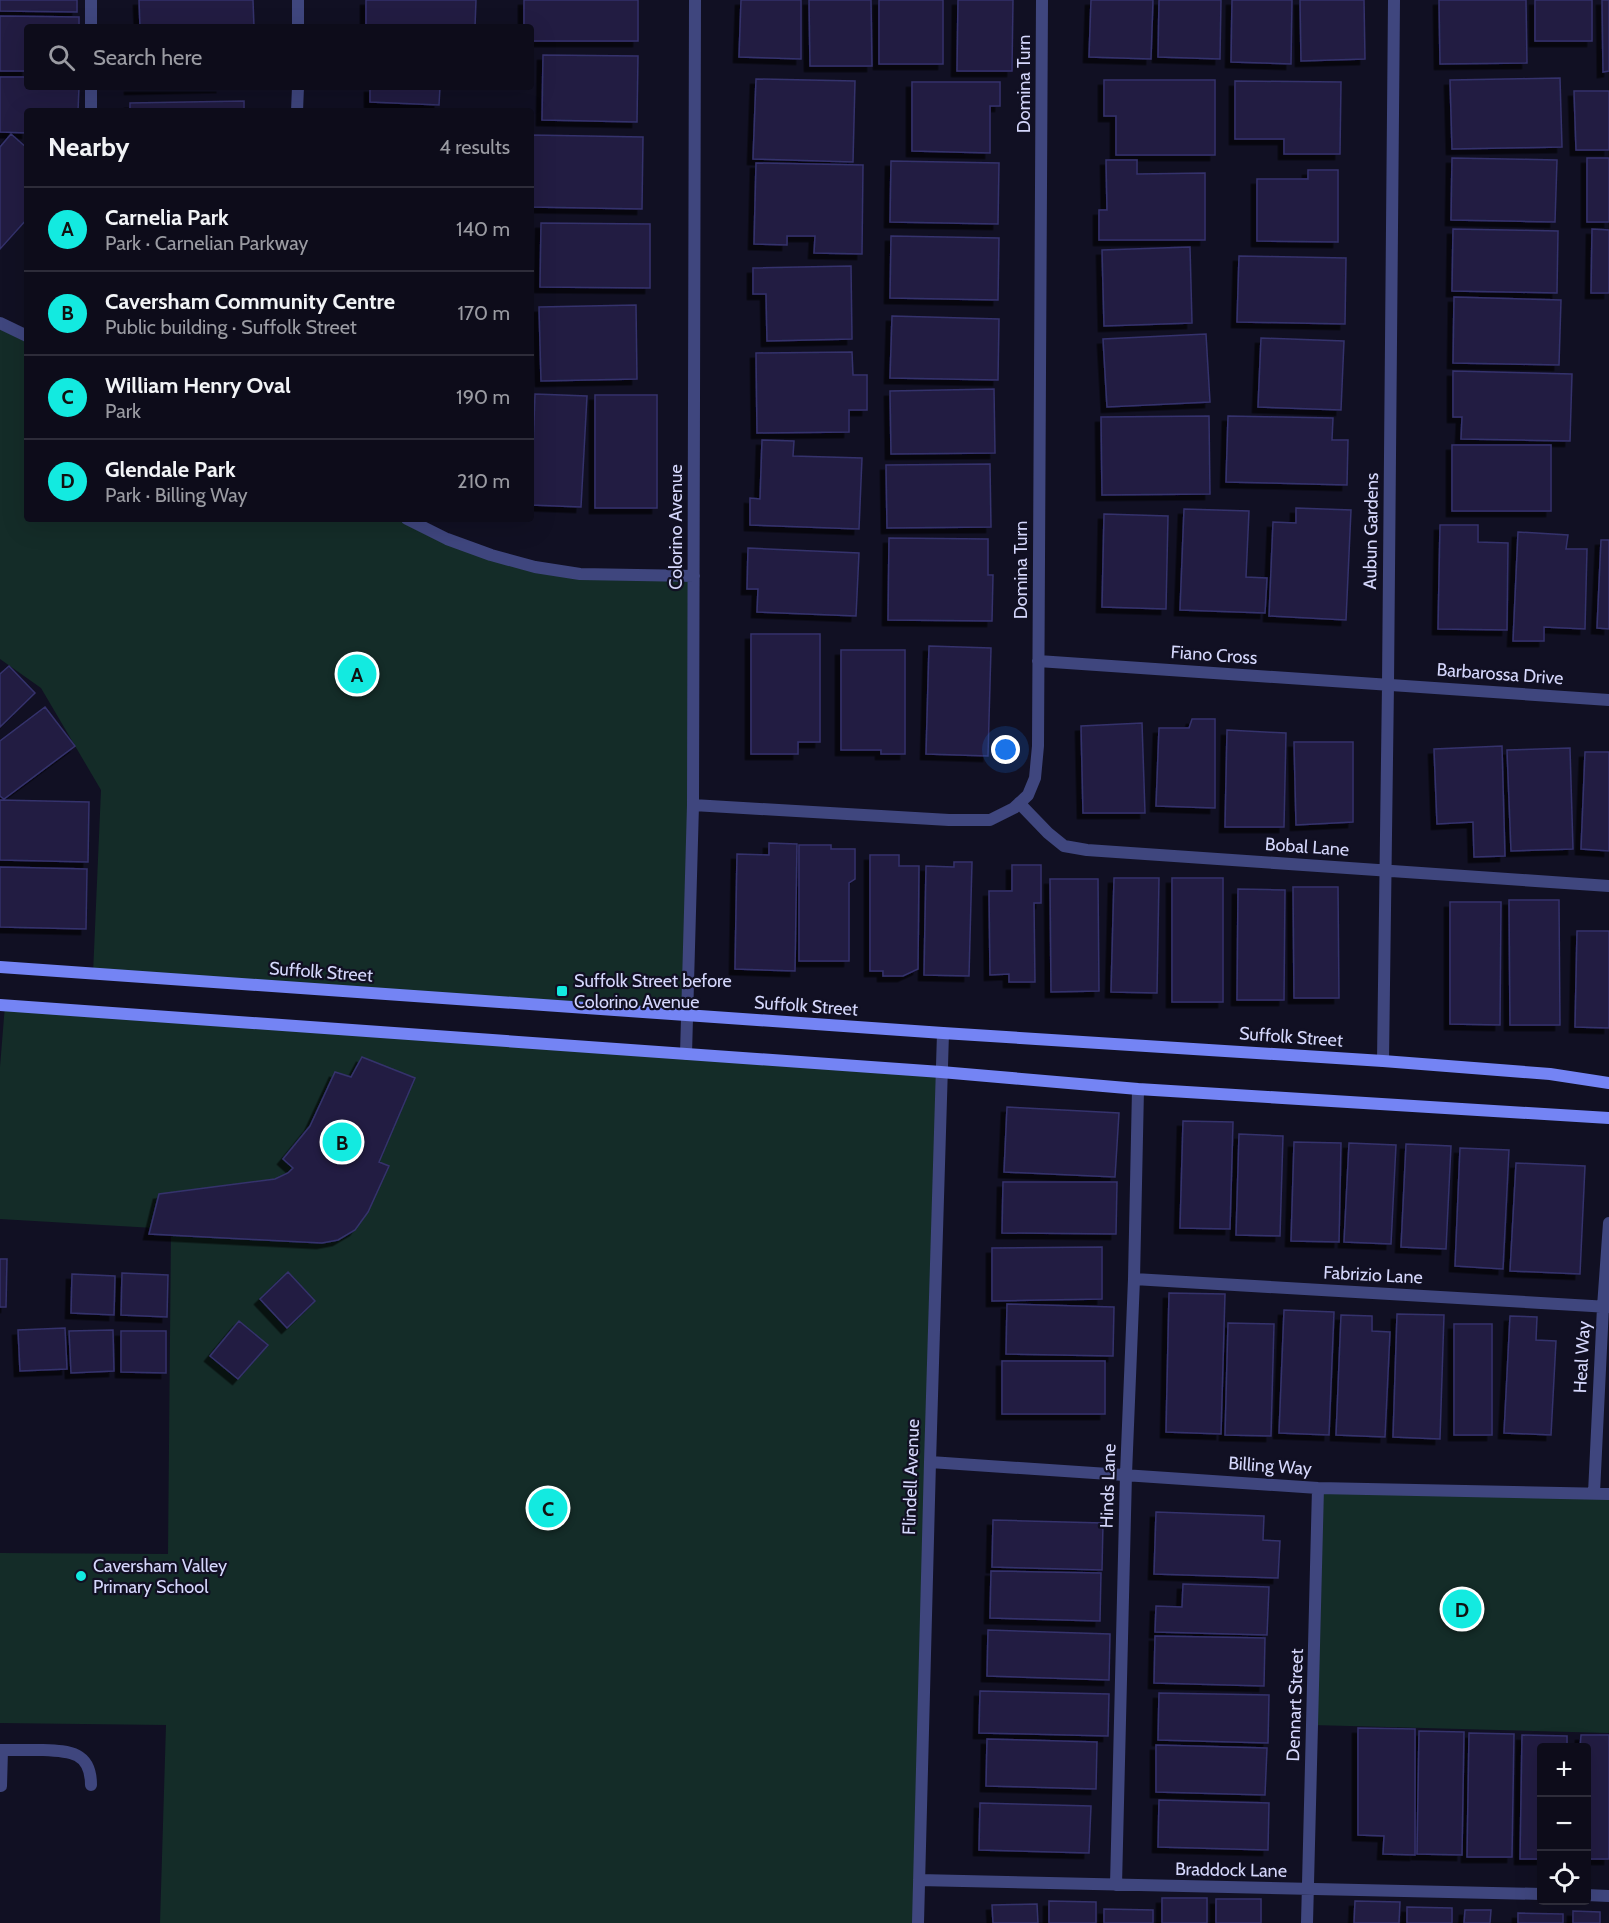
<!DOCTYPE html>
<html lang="en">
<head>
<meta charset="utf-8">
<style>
	body { margin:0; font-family:Cabin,sans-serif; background:#1b1a27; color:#f1f3f6 }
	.controls { position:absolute; right:18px; bottom:18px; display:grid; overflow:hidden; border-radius:6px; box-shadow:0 6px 24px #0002 }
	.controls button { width:54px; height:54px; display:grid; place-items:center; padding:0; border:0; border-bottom:2px solid #2d2c39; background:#0d0c1a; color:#f1f3f6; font:30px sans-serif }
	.you { position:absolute; left:1006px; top:750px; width:21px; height:21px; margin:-15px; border:4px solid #fff; border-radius:50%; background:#1a73e8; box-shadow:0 0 0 9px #1a73e833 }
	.badge { display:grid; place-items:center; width:39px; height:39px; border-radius:50%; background:#13eae0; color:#111; font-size:20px; font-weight:700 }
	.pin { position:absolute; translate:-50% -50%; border:3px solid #fff; box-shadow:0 2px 6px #0006 }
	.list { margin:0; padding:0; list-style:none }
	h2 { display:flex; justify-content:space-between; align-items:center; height:78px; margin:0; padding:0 24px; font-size:26px }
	h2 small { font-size:20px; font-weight:400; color:#9a9ba2 }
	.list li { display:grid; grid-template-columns:39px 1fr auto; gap:18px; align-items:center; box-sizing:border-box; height:84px; padding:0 24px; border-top:2px solid #2d2c39 }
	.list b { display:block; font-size:22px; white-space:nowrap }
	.list p { margin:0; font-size:20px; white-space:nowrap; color:#9a9ba2 }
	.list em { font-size:20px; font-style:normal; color:#9a9ba2 }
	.icon { flex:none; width:33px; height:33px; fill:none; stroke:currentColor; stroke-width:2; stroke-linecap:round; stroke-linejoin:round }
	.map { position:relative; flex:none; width:1609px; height:1923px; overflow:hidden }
	.search { position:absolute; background:#0d0c1a; box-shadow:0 6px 24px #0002; left:24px; top:24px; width:510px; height:66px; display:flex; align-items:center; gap:15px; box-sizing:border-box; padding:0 21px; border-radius:6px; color:#9a9ba2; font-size:22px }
	.panel { position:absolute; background:#0d0c1a; box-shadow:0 6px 24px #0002; left:24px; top:108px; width:510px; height:414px; border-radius:6px }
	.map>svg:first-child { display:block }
	.green { fill:#142c28 }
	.building { fill:#201e42; stroke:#35326c; stroke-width:1.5; filter:url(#shadow) }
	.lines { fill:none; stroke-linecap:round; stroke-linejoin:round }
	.lane { stroke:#3f467e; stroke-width:12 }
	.street { stroke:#3f467e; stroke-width:12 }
	.secondary { stroke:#7484f4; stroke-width:12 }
	.poi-dot { fill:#13eae0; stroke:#111023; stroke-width:2 }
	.labels { text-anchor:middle; stroke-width:4.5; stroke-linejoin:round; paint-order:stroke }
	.street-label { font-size:18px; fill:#d5d7fc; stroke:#111023 }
	.poi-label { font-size:18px; fill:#d5d7fc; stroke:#111023; text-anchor:start }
</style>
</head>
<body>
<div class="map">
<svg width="1609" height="1923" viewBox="0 0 1609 1923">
	<defs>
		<filter id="shadow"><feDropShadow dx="-5.5" dy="5.5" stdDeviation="0" flood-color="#0009"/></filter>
	</defs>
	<rect width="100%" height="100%" fill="#111023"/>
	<path class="green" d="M 0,323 L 27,336 L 27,519 L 407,519 L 535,567 L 694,576 L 686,1015 L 93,974 L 101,790 L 41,688 L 0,659 Z
		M 5,1005 L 941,1072 L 918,1923 L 160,1923 L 166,1725 L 0,1723 L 0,1553 L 168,1554 L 171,1229 L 0,1219 L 0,1067 Z
		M 1318,1488 L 1609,1494 L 1609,1733 L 1312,1725 Z"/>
	<path class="building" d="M 0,0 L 77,0 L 77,12 L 0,11 Z
		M 139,0 L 253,0 L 254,27 L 140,27 Z
		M 366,0 L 476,0 L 475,27 L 366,27 Z
		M 524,0 L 638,0 L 638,41 L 531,41 L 531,27 L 524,27 Z
		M 741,0 L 801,0 L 801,59 L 739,57 Z
		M 809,0 L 871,0 L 872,66 L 810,66 Z
		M 879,0 L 943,0 L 943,64 L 879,64 Z
		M 958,0 L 1013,0 L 1012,71 L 957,71 Z
		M 1091,0 L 1153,0 L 1151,59 L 1089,57 Z
		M 1159,0 L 1221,0 L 1220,59 L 1158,57 Z
		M 1232,0 L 1292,0 L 1291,64 L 1231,62 Z
		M 1300,0 L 1364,0 L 1365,59 L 1301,61 Z
		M 1439,0 L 1526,0 L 1527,63 L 1440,64 Z
		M 1535,0 L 1592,0 L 1592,41 L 1535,41 Z
		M 1602,0 L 1609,0 L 1609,71 L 1603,72 Z
		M 0,16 L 79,17 L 79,27 L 27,27 L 27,71 L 0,71 Z
		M 543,55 L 638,56 L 637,122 L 542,120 Z
		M 0,77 L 27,77 L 27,87 L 79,87 L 78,111 L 27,111 L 27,133 L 0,132 Z
		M 1560,78 L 1562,147 L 1452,149 L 1450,80 Z
		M 756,79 L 855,81 L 853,162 L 753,159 Z
		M 1104,80 L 1215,80 L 1215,155 L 1116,155 L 1116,116 L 1104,116 Z
		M 1235,81 L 1341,82 L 1340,154 L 1284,154 L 1284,139 L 1235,139 Z
		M 912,82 L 1000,82 L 1000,106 L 990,106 L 990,153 L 912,151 Z
		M 130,87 L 222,87 L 130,89 Z
		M 370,87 L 440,87 L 439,105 L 370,102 Z
		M 1574,91 L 1609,91 L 1609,150 L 1576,150 Z
		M 244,101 L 244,111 L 130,111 L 130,103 Z
		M 11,134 L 27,148 L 27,219 L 0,249 L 0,147 Z
		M 531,135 L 643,137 L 642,209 L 531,207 Z
		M 1452,158 L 1557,160 L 1555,222 L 1451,220 Z
		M 1587,158 L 1609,158 L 1609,222 L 1587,222 Z
		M 1106,160 L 1137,160 L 1137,174 L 1205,173 L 1205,240 L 1099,240 L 1099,210 L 1107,210 Z
		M 891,161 L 999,163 L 998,224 L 890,222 Z
		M 756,163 L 863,165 L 862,254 L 814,253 L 815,236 L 787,236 L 787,245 L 754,244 Z
		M 1308,170 L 1338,170 L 1338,242 L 1257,241 L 1257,179 L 1308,179 Z
		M 541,223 L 650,224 L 650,288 L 540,287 Z
		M 1453,229 L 1558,231 L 1557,293 L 1452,291 Z
		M 1592,229 L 1609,230 L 1609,293 L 1591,293 Z
		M 891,236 L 999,238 L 998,300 L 890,298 Z
		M 1190,247 L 1192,323 L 1104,326 L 1102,250 Z
		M 1239,256 L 1346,258 L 1345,324 L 1237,322 Z
		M 851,266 L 852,339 L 767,341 L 766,294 L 753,294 L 753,268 Z
		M 1454,297 L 1561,300 L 1559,365 L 1453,363 Z
		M 636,305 L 637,379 L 541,381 L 539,307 Z
		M 892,316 L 999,319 L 998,380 L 890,378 Z
		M 1206,334 L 1210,402 L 1107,407 L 1103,339 Z
		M 1261,338 L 1344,341 L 1341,410 L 1258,407 Z
		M 852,352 L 853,375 L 867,375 L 867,410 L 849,410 L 849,432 L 757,433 L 756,353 Z
		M 1453,371 L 1572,374 L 1570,441 L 1461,439 L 1462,417 L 1453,417 Z
		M 994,389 L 995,453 L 891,454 L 890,391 Z
		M 535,394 L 587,396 L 581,507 L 531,505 Z
		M 595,395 L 657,395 L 657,508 L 595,508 Z
		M 1209,416 L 1210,494 L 1102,495 L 1101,417 Z
		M 1228,416 L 1333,418 L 1332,440 L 1348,440 L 1347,485 L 1226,482 Z
		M 762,440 L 794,441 L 793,456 L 862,458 L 859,529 L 750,525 L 750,498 L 760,499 Z
		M 1452,445 L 1551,445 L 1551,511 L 1452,511 Z
		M 990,464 L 991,527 L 887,528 L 886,465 Z
		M 1296,508 L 1351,510 L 1346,620 L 1269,616 L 1273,522 L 1296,523 Z
		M 1184,509 L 1249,511 L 1246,577 L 1267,578 L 1265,613 L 1180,610 Z
		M 1104,514 L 1168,516 L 1166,609 L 1102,607 Z
		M 1440,525 L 1478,525 L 1478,542 L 1508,543 L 1507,630 L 1438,629 Z
		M 1518,532 L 1568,535 L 1566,549 L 1587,549 L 1585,629 L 1544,627 L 1544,641 L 1513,641 Z
		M 889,538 L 988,539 L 988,575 L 993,575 L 992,621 L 888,620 Z
		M 1601,540 L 1609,540 L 1609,629 L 1597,628 Z
		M 748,548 L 859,553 L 856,616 L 757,612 L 758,589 L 747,589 Z
		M 751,634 L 820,634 L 820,742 L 798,742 L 798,754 L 751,754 Z
		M 929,646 L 991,648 L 988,756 L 926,754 Z
		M 841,650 L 905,650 L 905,754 L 881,754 L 881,750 L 841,750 Z
		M 9,666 L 35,693 L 0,727 L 0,674 Z
		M 45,707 L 75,746 L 4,799 L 0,796 L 0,741 Z
		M 1192,719 L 1215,719 L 1215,808 L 1156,806 L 1159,728 L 1189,728 Z
		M 1142,723 L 1145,813 L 1083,813 L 1081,726 Z
		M 1227,730 L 1286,733 L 1284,827 L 1225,827 Z
		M 1294,742 L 1353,742 L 1353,822 L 1296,825 Z
		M 1502,746 L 1505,856 L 1474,857 L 1473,822 L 1437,824 L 1434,749 Z
		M 1570,748 L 1573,849 L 1511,851 L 1507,750 Z
		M 1585,752 L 1609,752 L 1609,851 L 1581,849 Z
		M 0,800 L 89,802 L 88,862 L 0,860 Z
		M 769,843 L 797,844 L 795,971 L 735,969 L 737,854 L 769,855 Z
		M 799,845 L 831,845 L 831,849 L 855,849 L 855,879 L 849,883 L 849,961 L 799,961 Z
		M 870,855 L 899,855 L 899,866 L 919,866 L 918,969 L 903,976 L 883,976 L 883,971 L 870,971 Z
		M 954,862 L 972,862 L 969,976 L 924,975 L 926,866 L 954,867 Z
		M 1012,865 L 1041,865 L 1041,903 L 1034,903 L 1035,982 L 1009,982 L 1009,974 L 990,975 L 989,891 L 1012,891 Z
		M 0,867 L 87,869 L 86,929 L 0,927 Z
		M 1114,878 L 1159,878 L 1157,993 L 1111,992 Z
		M 1172,878 L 1223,878 L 1223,1002 L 1172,1002 Z
		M 1050,879 L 1098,879 L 1099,991 L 1051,992 Z
		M 1293,887 L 1338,887 L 1339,998 L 1294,998 Z
		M 1238,889 L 1285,890 L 1284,1000 L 1237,1000 Z
		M 1509,900 L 1559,900 L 1560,1025 L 1510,1025 Z
		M 1450,902 L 1501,902 L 1500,1025 L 1450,1024 Z
		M 1577,931 L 1609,931 L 1609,1028 L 1575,1027 Z
		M 362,1057 L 415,1078 L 379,1162 L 389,1166 L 368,1212 L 355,1230 L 338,1240 L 322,1243 L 149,1234 L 159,1194 L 275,1179 L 288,1173 L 293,1168 L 283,1159 L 310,1126 L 335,1072 L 351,1077 Z
		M 1007,1107 L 1119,1113 L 1115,1177 L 1004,1172 Z
		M 1183,1121 L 1233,1122 L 1230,1229 L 1180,1228 Z
		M 1239,1134 L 1283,1136 L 1280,1236 L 1236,1235 Z
		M 1294,1142 L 1341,1143 L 1339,1242 L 1291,1241 Z
		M 1349,1143 L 1396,1145 L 1391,1244 L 1344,1242 Z
		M 1406,1144 L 1451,1146 L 1446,1249 L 1401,1247 Z
		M 1460,1148 L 1509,1150 L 1503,1269 L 1455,1266 Z
		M 1516,1163 L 1585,1166 L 1580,1274 L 1510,1271 Z
		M 1003,1182 L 1117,1182 L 1116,1234 L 1002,1233 Z
		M 1102,1247 L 1102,1299 L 992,1301 L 992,1248 Z
		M 0,1259 L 7,1259 L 6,1307 L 0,1307 Z
		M 288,1272 L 315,1301 L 287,1328 L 260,1299 Z
		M 122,1273 L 168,1275 L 167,1317 L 121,1315 Z
		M 72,1274 L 115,1276 L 114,1315 L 71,1313 Z
		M 1169,1293 L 1225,1294 L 1221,1434 L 1166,1432 Z
		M 1007,1304 L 1114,1307 L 1113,1356 L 1006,1354 Z
		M 1284,1310 L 1334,1312 L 1329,1435 L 1279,1433 Z
		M 1397,1314 L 1444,1315 L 1440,1439 L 1393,1437 Z
		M 1341,1315 L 1372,1316 L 1372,1331 L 1390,1332 L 1385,1437 L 1336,1435 Z
		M 1510,1316 L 1537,1317 L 1536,1340 L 1556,1341 L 1551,1435 L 1504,1433 Z
		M 239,1321 L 268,1345 L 238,1379 L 210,1356 Z
		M 1228,1323 L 1274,1324 L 1271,1436 L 1225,1435 Z
		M 1454,1324 L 1492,1324 L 1492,1435 L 1454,1435 Z
		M 65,1328 L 67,1369 L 20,1371 L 18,1330 Z
		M 113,1330 L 114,1371 L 71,1373 L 69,1331 Z
		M 121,1331 L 166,1331 L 166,1373 L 121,1372 Z
		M 1002,1361 L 1105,1361 L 1105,1414 L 1002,1414 Z
		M 1156,1512 L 1264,1516 L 1263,1540 L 1280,1541 L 1278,1578 L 1154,1574 Z
		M 993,1520 L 1103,1523 L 1102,1570 L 992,1567 Z
		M 991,1571 L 1101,1573 L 1100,1621 L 990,1618 Z
		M 1183,1584 L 1269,1587 L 1267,1635 L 1155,1632 L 1156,1606 L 1182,1607 Z
		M 988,1630 L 1110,1634 L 1109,1680 L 987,1676 Z
		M 1155,1636 L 1265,1638 L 1264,1686 L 1154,1683 Z
		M 980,1691 L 1109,1694 L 1108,1736 L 979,1733 Z
		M 1159,1693 L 1269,1695 L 1268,1743 L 1158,1740 Z
		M 1358,1728 L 1415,1729 L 1415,1855 L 1383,1854 L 1384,1836 L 1358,1835 Z
		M 1419,1731 L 1464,1732 L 1462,1855 L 1417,1854 Z
		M 1469,1733 L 1514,1734 L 1512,1857 L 1467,1857 Z
		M 1522,1735 L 1567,1736 L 1567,1748 L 1542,1748 L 1542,1859 L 1520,1859 Z
		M 1581,1735 L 1609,1735 L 1609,1859 L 1586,1859 L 1586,1748 L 1580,1748 Z
		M 987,1739 L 1097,1742 L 1096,1789 L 986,1786 Z
		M 1156,1745 L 1267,1748 L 1265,1795 L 1156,1792 Z
		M 1159,1800 L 1269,1803 L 1268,1850 L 1158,1847 Z
		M 980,1803 L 1091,1806 L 1089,1853 L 979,1850 Z
		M 1162,1898 L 1207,1898 L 1207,1923 L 1162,1923 Z
		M 1216,1899 L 1261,1899 L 1261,1923 L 1216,1923 Z
		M 1049,1901 L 1096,1902 L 1096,1923 L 1049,1923 Z
		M 1355,1901 L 1400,1902 L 1399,1923 L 1354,1923 Z
		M 1037,1904 L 1038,1923 L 993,1923 L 992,1905 Z
		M 1407,1907 L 1452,1908 L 1452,1923 L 1407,1923 Z
		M 1104,1909 L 1153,1910 L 1153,1923 L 1104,1923 Z
		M 1465,1910 L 1491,1910 L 1490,1923 L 1464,1923 Z
		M 1573,1911 L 1600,1912 L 1600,1923 L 1573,1923 Z
		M 1518,1913 L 1563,1914 L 1563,1923 L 1518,1923 Z"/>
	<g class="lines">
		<path class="lane" d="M 0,1750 C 14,1750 29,1750 43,1750 C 70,1751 91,1752 91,1785
			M 1,1786 L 2,1750"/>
		<path class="street" d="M 91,0 L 91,27
			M 298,27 L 298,0
			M 91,87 L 91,111
			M 297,111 L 298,87
			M 0,323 L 27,336
			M 407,519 L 447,539 L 491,555 L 535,567 L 580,574 L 694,576
			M 1038,661 L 1609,700
			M 1019,803 L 1048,833 L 1064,846 L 1087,850 L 1609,886
			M 693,805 L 949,820 L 990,820 L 1014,808 L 1028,795 L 1035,778 L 1038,746 L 1042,0
			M 686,1054 L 693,805 L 695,0
			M 1383,1061 L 1388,684 L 1394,0
			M 1134,1279 L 1609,1307
			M 930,1462 L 1318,1488 L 1609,1494
			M 1594,1493 L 1603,1307 L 1609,1223
			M 919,1880 L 1542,1894
			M 1116,1885 L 1126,1474 L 1134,1279 L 1138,1089
			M 1586,1895 L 1609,1896
			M 918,1923 L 930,1462 L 943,1033
			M 1307,1923 L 1318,1488"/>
		<path class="secondary" d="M 0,967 L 943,1033 L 1383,1061 L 1550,1074 L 1609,1083
			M 0,1005 L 941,1072 L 1138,1089 L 1609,1118"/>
	</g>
	<g class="poi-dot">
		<rect x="556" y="985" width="12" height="12" rx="3"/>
		<circle cx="81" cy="1576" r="6"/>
	</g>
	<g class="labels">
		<g class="street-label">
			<text transform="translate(1024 84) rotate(-90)" y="6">Domina Turn</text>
			<text transform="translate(676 527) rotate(-90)" y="6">Colorino Avenue</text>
			<text transform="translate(1371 531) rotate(-89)" y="6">Aubun Gardens</text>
			<text transform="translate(1021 570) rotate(-90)" y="6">Domina Turn</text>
			<text transform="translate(1214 655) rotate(4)" y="6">Fiano Cross</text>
			<text transform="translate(1500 674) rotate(4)" y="6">Barbarossa Drive</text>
			<text transform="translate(1307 847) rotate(4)" y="6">Bobal Lane</text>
			<text transform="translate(321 972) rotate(4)" y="6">Suffolk Street</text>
			<text transform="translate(806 1006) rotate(4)" y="6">Suffolk Street</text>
			<text transform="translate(1291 1037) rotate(4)" y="6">Suffolk Street</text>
			<text transform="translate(1373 1275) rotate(3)" y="6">Fabrizio Lane</text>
			<text transform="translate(1582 1357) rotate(-87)" y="6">Heal Way</text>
			<text transform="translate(1270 1466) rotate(4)" y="6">Billing Way</text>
			<text transform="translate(911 1477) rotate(-88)" y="6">Flindell Avenue</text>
			<text transform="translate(1108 1486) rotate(-88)" y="6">Hinds Lane</text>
			<text transform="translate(1295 1705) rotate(-88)" y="6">Dennart Street</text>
			<text transform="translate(1231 1870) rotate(1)" y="6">Braddock Lane</text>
		</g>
		<g class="poi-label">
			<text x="574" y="987">Suffolk Street before<tspan x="574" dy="21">Colorino Avenue</tspan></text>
			<text x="93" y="1572">Caversham Valley<tspan x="93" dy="21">Primary School</tspan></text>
		</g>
	</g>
</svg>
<div class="controls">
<button>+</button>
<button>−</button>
<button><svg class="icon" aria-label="locate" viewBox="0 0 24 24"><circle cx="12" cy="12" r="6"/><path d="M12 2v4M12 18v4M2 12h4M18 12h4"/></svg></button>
</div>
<div class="you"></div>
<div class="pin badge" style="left:357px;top:674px">A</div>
<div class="pin badge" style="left:342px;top:1142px">B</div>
<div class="pin badge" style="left:548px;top:1508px">C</div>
<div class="pin badge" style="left:1462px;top:1609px">D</div>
<div class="search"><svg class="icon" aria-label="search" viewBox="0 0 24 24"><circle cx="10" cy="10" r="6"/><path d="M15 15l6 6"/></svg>Search here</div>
<section class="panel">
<h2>Nearby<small>4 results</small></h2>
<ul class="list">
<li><span class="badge">A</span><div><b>Carnelia Park</b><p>Park · Carnelian Parkway</p></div><em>140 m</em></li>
<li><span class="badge">B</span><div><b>Caversham Community Centre</b><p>Public building · Suffolk Street</p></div><em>170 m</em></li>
<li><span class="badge">C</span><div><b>William Henry Oval</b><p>Park</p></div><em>190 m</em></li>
<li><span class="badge">D</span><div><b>Glendale Park</b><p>Park · Billing Way</p></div><em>210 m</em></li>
</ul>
</section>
</div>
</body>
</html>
